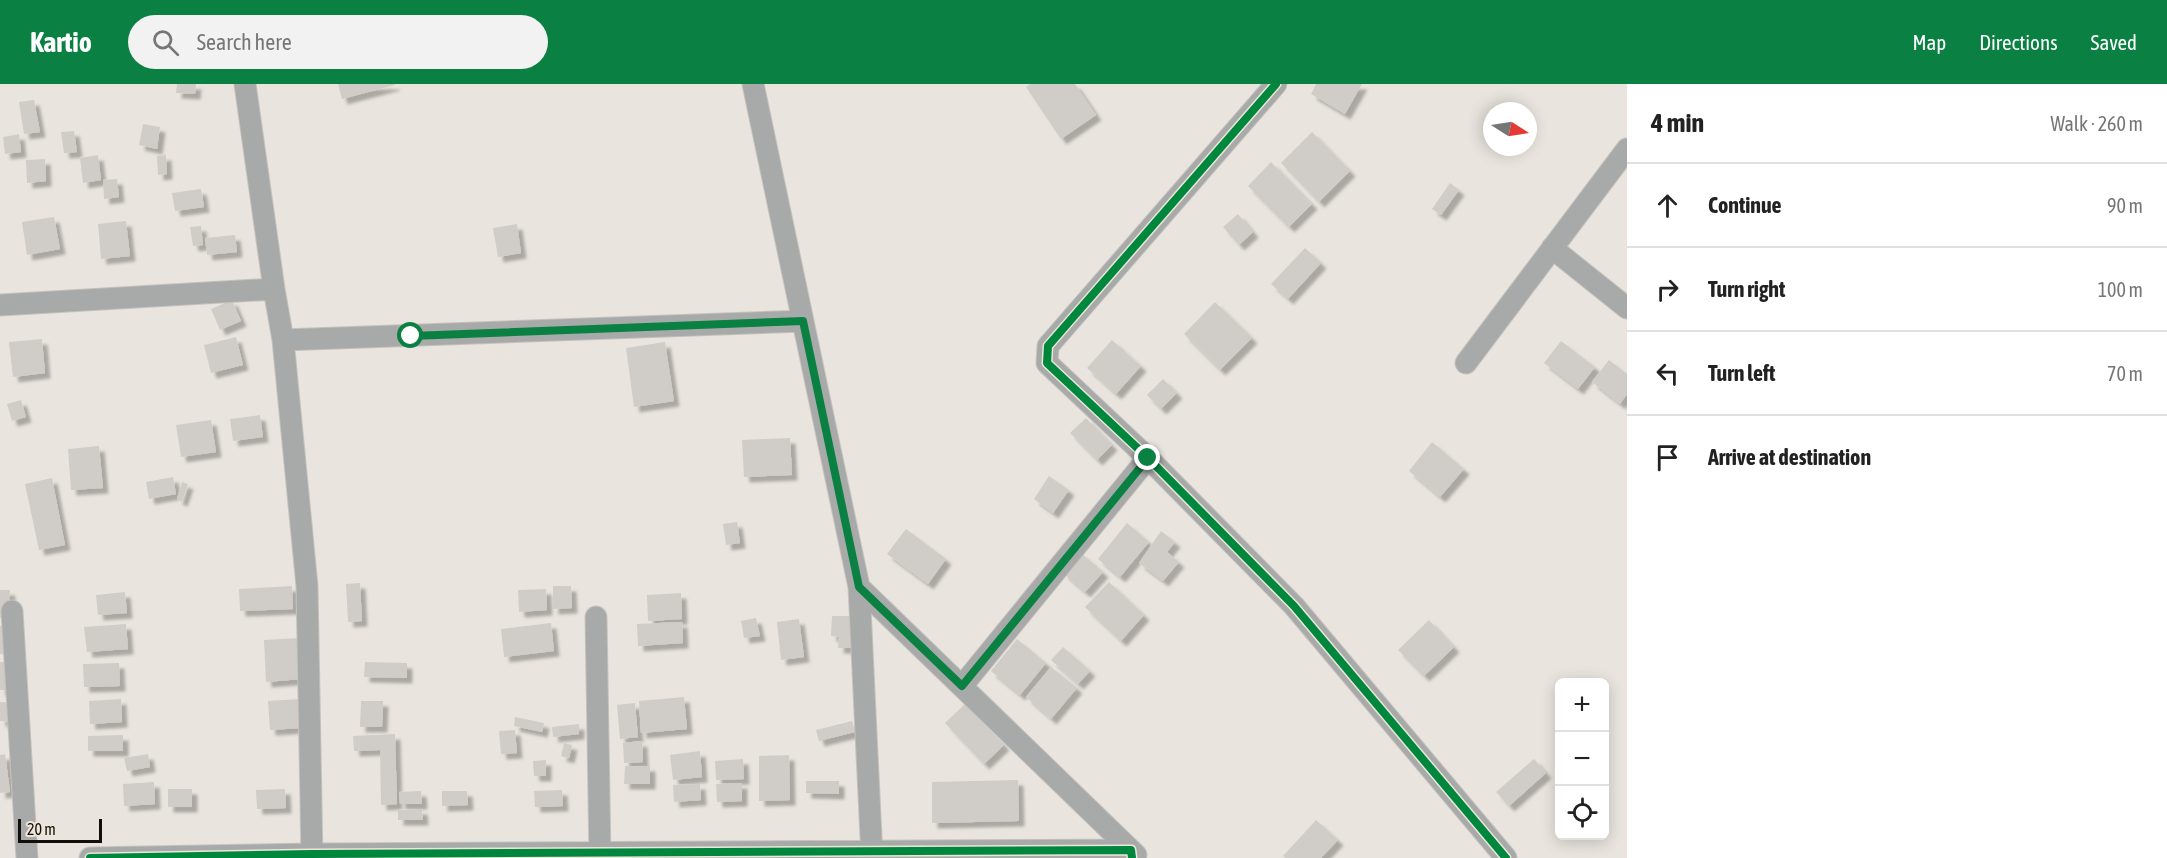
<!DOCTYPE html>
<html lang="en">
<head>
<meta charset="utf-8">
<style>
	body { margin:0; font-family:"Asap Condensed",sans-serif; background:#f2f2f2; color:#222 }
	.controls { position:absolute; right:18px; bottom:18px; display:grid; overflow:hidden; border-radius:9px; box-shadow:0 3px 15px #0003 }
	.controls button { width:54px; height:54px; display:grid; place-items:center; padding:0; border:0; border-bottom:2px solid #e0e0e0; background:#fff; color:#222; font:30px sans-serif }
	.compass { position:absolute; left:1483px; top:18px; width:54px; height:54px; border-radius:50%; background:#fff; box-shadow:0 3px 15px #0003; rotate:102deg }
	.scale { position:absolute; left:18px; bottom:15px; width:84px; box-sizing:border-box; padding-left:6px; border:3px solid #120f0b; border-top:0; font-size:16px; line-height:21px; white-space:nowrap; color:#120f0b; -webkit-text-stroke:4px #eee6d9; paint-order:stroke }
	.stop { position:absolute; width:18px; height:18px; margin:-14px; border:4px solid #0b8043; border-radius:50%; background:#fff }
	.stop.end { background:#0b8043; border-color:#fff; box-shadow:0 2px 6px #0008 }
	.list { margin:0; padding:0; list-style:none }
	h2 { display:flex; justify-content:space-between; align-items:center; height:78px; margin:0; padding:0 24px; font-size:26px }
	h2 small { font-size:20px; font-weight:400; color:#767676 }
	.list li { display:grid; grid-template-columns:39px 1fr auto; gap:18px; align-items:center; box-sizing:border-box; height:84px; padding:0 24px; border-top:2px solid #e0e0e0 }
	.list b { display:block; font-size:22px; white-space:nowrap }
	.list em { font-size:20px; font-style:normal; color:#767676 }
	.icon { flex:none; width:33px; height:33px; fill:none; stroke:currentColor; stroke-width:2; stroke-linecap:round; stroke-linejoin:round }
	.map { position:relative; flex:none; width:1627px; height:774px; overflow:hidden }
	header { display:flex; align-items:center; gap:36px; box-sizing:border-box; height:84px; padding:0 30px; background:#0b8043; color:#fff }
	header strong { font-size:28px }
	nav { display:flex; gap:33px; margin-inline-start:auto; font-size:21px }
	.search { width:420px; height:54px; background:#f2f2f2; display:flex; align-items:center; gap:15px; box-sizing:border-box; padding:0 21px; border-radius:33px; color:#767676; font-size:22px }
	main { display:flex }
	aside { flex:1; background:#fff }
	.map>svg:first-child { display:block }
	.building { fill:#d0ccc7; filter:url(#shadow) }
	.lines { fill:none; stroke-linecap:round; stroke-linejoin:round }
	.minor-casing { stroke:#c6c2bd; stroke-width:23 }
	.minor { stroke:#a8aaa9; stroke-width:21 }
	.cycleway-casing { stroke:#eee6d9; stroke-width:11 }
	.cycleway { stroke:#00873e; stroke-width:8 }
	.route { stroke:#0b8043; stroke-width:8 }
</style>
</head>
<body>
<header>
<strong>Kartio</strong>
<div class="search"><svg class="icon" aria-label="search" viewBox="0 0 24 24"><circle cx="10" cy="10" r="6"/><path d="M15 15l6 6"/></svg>Search here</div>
<nav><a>Map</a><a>Directions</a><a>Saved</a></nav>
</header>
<main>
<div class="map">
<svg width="1627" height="774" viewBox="0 0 1627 774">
	<defs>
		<filter id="shadow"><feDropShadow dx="5.5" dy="5.5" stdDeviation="1.5" flood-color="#0004"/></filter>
	</defs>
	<rect width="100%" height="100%" fill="#e9e5de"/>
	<path class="building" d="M 177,0 L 196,0 L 195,10 L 176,9 Z
		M 338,0 L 394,0 L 395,1 L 342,15 Z
		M 1030,0 L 1075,0 L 1096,31 L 1061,55 L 1026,3 Z
		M 1316,0 L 1362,0 L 1345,30 L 1311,10 Z
		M 34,16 L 40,48 L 24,50 L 19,18 Z
		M 143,40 L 160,43 L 157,65 L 139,61 Z
		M 74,47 L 77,68 L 64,69 L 61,48 Z
		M 1312,48 L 1350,87 L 1319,118 L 1281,79 Z
		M 19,50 L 21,68 L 5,70 L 3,53 Z
		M 98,71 L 101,96 L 83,99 L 80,74 Z
		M 166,71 L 167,90 L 158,91 L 157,72 Z
		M 45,75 L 46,97 L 27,99 L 26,76 Z
		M 1271,78 L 1312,120 L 1289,143 L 1248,102 Z
		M 117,95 L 119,113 L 104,115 L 103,96 Z
		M 1450,99 L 1459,106 L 1441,131 L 1432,125 Z
		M 201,105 L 204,123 L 175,127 L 172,109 Z
		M 1238,130 L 1253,148 L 1239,161 L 1223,143 Z
		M 54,133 L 60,165 L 27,171 L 22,138 Z
		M 126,137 L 130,172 L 101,175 L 98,140 Z
		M 517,140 L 521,169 L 498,173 L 493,144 Z
		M 201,142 L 203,161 L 193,162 L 190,143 Z
		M 235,151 L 237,168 L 207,171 L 205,154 Z
		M 1305,164 L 1321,179 L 1288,215 L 1271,200 Z
		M 232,216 L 241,237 L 220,246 L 211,225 Z
		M 1215,218 L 1252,254 L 1220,286 L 1184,250 Z
		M 236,253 L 243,281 L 211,289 L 204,261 Z
		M 42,255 L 45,289 L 13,293 L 9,258 Z
		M 1112,256 L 1141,282 L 1116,310 L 1087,284 Z
		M 1561,257 L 1595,283 L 1578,305 L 1544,279 Z
		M 665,258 L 674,317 L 634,323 L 626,264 Z
		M 1609,276 L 1627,290 L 1627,310 L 1620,320 L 1592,298 Z
		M 1163,295 L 1177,309 L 1161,325 L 1147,311 Z
		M 21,316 L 26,333 L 12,337 L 7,320 Z
		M 260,331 L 263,353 L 233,357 L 230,335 Z
		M 1086,334 L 1112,361 L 1097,376 L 1070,349 Z
		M 211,336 L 216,368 L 181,373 L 176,341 Z
		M 790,354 L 792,391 L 744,393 L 742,356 Z
		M 1432,358 L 1464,385 L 1440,413 L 1409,387 Z
		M 99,362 L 103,404 L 71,406 L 68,365 Z
		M 1049,392 L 1069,406 L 1053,429 L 1034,415 Z
		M 173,393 L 176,410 L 149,415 L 146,398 Z
		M 52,394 L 65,461 L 39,466 L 25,400 Z
		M 182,398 L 188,400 L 182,417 L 177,415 Z
		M 737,438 L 740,459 L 726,461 L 723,440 Z
		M 1127,439 L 1149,458 L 1120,493 L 1098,475 Z
		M 906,445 L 946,475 L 928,500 L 887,470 Z
		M 1161,447 L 1175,458 L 1167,468 L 1179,478 L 1163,497 L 1139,479 Z
		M 1081,469 L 1103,488 L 1085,508 L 1063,489 Z
		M 1109,498 L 1144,531 L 1121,557 L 1085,523 Z
		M 360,499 L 362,537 L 348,538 L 346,500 Z
		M 292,502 L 293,525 L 240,527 L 239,505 Z
		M 553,502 L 571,502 L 572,524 L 553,525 Z
		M 546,505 L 547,526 L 519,528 L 518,506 Z
		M 0,506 L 10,506 L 8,535 L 0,534 Z
		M 125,508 L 127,529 L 98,531 L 96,511 Z
		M 681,509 L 682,535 L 648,537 L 647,511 Z
		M 832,532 L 857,532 L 857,564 L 838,564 L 839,553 L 831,552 Z
		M 756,534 L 760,552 L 744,554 L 741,537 Z
		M 799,535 L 804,573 L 781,576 L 777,538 Z
		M 1429,536 L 1454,563 L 1424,592 L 1398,566 Z
		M 682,538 L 683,559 L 638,562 L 637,540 Z
		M 551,539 L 554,567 L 504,573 L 501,545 Z
		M 126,540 L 128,565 L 87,568 L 84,543 Z
		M 0,542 L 10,542 L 9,571 L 0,570 Z
		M 299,554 L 302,595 L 266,598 L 264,556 Z
		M 1017,555 L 1046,579 L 1020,611 L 991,587 Z
		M 1063,563 L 1090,587 L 1078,600 L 1051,576 Z
		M 0,578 L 14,578 L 13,606 L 0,606 Z
		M 365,578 L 407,579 L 407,594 L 364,593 Z
		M 119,579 L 120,602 L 84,603 L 83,580 Z
		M 1051,583 L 1077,604 L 1051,635 L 1026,613 Z
		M 684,613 L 687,645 L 641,649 L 639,617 Z
		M 121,615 L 122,638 L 90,640 L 89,617 Z
		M 299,615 L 301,644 L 270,646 L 268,617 Z
		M 361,617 L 383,617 L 382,643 L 360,643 Z
		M 0,618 L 15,619 L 13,638 L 0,637 Z
		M 635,619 L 638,653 L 620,655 L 617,621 Z
		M 965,620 L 1004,661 L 984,680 L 945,639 Z
		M 515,633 L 544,639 L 542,648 L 514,642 Z
		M 852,637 L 855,648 L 819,657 L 816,646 Z
		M 579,640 L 579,650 L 553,653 L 552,643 Z
		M 515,646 L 517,669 L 501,670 L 499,647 Z
		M 395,650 L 397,720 L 381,721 L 380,666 L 354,667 L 353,652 Z
		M 123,651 L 123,667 L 88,667 L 88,652 Z
		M 642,657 L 643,678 L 624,679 L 623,659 Z
		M 564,659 L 572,661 L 569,674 L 561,672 Z
		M 700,667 L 702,693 L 673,696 L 670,671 Z
		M 5,670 L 10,708 L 0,709 L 0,671 Z
		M 148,670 L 150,683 L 127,687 L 124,674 Z
		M 789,671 L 790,716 L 759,717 L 759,672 Z
		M 743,675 L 744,695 L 716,696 L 715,677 Z
		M 1534,675 L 1546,689 L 1509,722 L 1496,708 Z
		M 546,676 L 546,692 L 534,692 L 533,677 Z
		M 625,682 L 650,682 L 650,700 L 624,700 Z
		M 1018,696 L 1019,737 L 932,739 L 932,698 Z
		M 806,697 L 839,697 L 839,710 L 806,709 Z
		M 154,698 L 155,720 L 124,722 L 123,700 Z
		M 742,699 L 742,717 L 717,718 L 716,700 Z
		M 700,700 L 701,716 L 674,718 L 673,701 Z
		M 168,705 L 192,705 L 192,723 L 168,723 Z
		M 285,705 L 286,724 L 257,725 L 256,706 Z
		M 562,706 L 563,722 L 535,723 L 534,707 Z
		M 421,707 L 422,720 L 400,720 L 399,708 Z
		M 442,707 L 467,707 L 468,721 L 442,722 Z
		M 422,725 L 423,736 L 398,736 L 398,726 Z
		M 1316,736 L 1338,756 L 1321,774 L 1286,774 L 1283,772 Z"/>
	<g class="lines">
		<defs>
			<path id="minor" d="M 245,0 L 274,205 L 283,256 L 307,502 L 312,774
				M 753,0 L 859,503 L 1136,771
				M 1276,0 L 1048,262 L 1047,279 L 1148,374 L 1294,522 L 1506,774
				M 1552,164 L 1627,224
				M 0,221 L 274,205
				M 283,256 L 803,237
				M 1466,279 L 1627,65
				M 859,503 L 872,774
				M 12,527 L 27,774
				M 596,533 L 600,774
				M 962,602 L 1148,374
				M 90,774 L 312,770 L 1131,766 L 1132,774"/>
		</defs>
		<use href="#minor" class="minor-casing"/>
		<use href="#minor" class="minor"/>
		<defs>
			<path id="cycleway" d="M 1276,0 L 1048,262 L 1047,279 L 1148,374 L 1294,522 L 1506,774
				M 90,774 L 312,770 L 1131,766 L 1132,774"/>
		</defs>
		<use href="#cycleway" class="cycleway-casing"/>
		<use href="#cycleway" class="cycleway"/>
	</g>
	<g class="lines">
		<path class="route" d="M 411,252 L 803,237 L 859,503 L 962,602 L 1148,374"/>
	</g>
</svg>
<div class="controls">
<button>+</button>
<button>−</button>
<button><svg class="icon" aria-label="locate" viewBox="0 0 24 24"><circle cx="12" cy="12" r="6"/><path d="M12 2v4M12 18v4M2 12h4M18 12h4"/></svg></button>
</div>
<svg class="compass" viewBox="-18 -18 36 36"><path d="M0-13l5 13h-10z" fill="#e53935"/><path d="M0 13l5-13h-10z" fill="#767676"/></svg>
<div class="scale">20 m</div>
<div class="stop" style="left:411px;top:252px"></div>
<div class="stop end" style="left:1148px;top:374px"></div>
</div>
<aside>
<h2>4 min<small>Walk · 260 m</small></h2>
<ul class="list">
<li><svg class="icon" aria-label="ahead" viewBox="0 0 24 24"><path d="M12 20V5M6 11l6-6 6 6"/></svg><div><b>Continue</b></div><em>90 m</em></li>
<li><svg class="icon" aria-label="right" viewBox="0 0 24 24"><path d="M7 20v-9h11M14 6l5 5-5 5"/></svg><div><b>Turn right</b></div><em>100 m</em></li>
<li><svg class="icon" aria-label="left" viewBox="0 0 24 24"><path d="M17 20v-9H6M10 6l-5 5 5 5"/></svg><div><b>Turn left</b></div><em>70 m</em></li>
<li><svg class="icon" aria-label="arrive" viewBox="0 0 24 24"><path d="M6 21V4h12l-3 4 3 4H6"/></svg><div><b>Arrive at destination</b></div></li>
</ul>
</aside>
</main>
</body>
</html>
